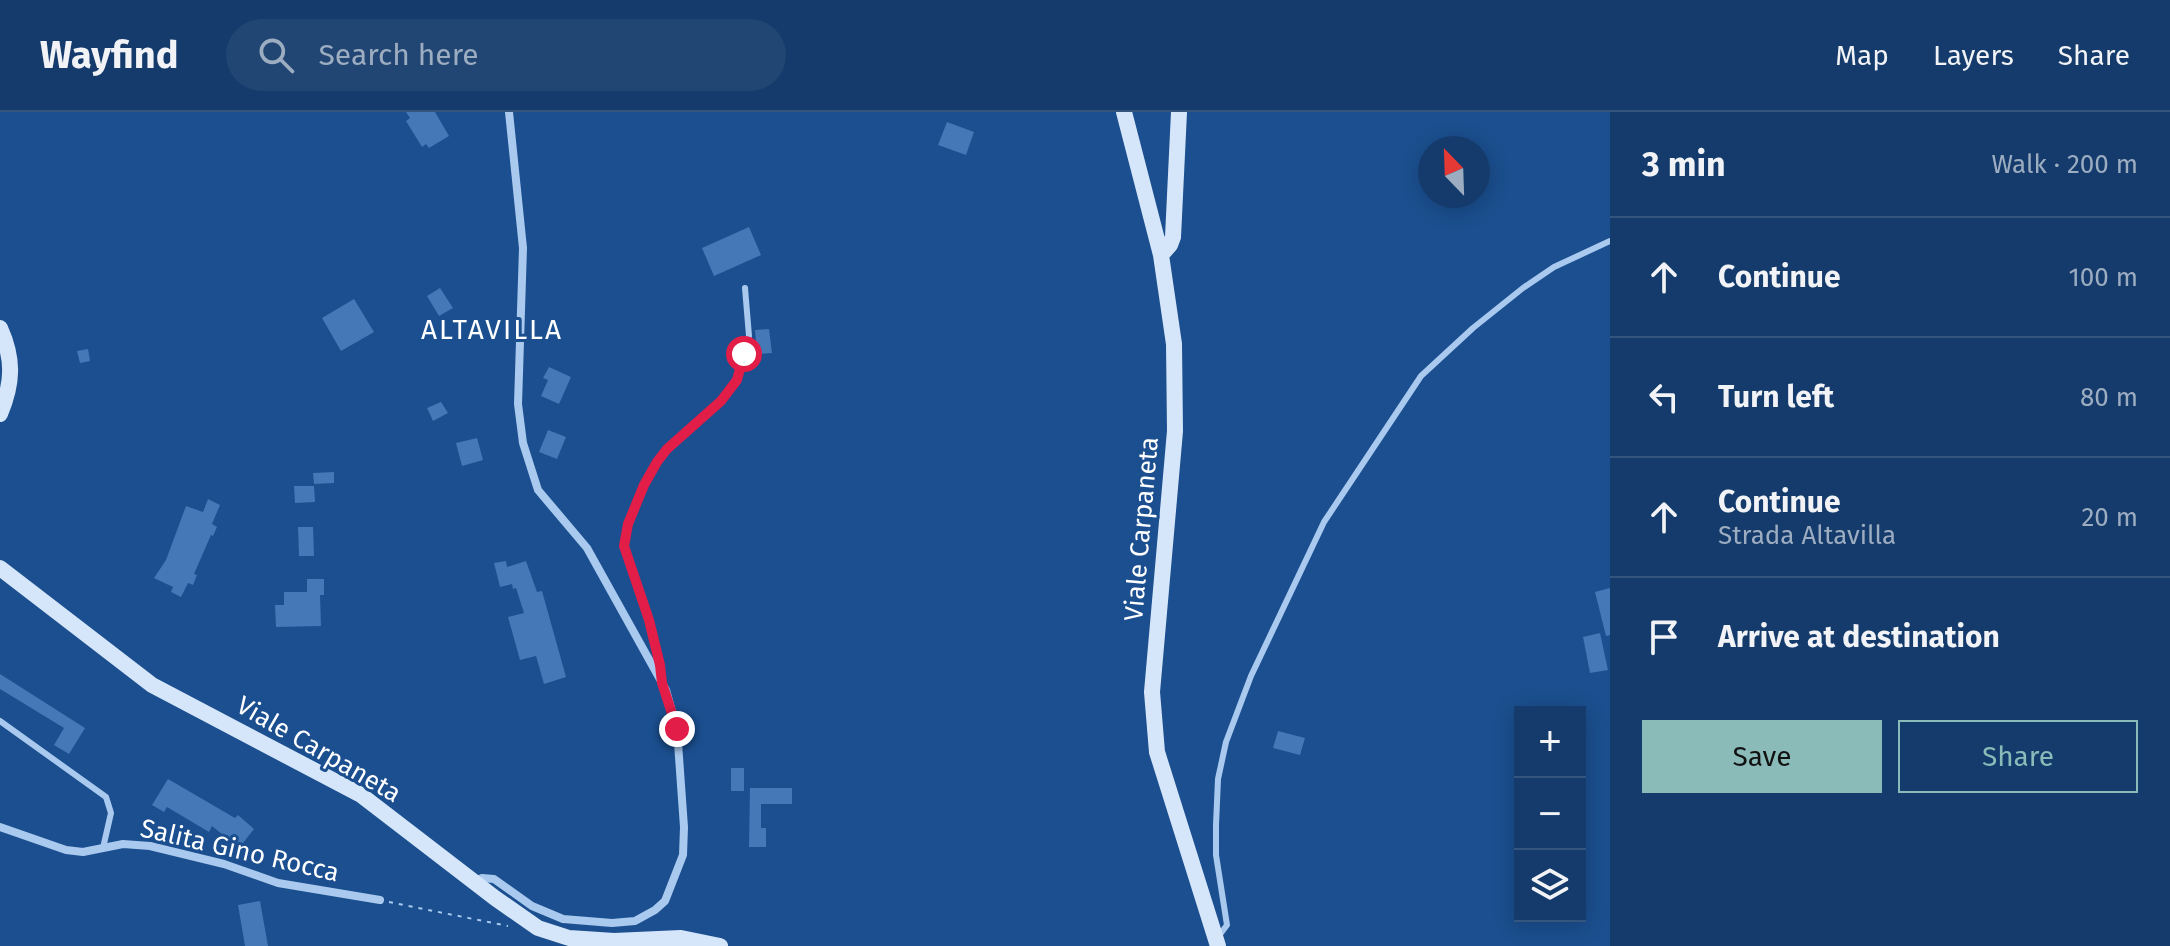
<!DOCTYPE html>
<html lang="en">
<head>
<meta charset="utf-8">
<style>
	body { margin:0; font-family:"Fira Sans",sans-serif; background:#214673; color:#f1f3f6 }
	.controls { position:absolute; right:24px; bottom:24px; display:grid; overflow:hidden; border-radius:0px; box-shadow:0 4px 20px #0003 }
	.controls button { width:72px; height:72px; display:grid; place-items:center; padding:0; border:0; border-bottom:2px solid #33557e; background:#143b6b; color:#f1f3f6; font:40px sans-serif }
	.compass { position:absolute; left:1418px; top:24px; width:72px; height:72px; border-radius:50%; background:#143b6b; box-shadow:0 4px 20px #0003; rotate:337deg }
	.stop { position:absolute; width:24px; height:24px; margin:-18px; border:6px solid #e11d48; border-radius:50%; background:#fff }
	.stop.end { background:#e11d48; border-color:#fff; box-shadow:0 2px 8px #0008 }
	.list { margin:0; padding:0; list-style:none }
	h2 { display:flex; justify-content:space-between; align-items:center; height:104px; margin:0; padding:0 32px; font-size:34px }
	h2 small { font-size:26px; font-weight:400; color:#9dadc1 }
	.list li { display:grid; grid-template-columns:52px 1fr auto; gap:24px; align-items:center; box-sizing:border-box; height:120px; padding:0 32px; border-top:2px solid #33557e }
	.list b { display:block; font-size:30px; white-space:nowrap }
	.list p { margin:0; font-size:26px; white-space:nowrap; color:#9dadc1 }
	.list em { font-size:26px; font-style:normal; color:#9dadc1 }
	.actions { display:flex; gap:16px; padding:24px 32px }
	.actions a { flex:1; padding:18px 0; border:2px solid #8bbbb9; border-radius:0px; text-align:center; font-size:28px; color:#8bbbb9 }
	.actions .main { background:#8bbbb9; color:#111 }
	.icon { flex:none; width:44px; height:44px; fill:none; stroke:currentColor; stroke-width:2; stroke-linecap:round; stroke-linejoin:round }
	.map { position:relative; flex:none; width:1610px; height:834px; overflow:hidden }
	header { display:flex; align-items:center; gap:48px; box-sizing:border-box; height:112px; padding:0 40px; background:#143b6b; border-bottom:2px solid #33557e }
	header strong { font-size:38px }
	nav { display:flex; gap:44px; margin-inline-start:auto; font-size:28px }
	.search { width:560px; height:72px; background:#214673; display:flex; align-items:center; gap:20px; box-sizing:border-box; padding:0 28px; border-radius:44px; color:#9dadc1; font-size:30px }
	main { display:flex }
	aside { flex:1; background:#143b6b }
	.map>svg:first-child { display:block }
	.building { fill:#4478b7 }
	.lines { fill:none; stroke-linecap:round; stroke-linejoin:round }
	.path { stroke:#a9c9ee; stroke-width:2; stroke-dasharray:4 6; stroke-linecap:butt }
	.lane { stroke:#a9c9ee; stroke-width:6 }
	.street { stroke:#a9c9ee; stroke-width:8 }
	.secondary { stroke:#d6e6fa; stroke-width:16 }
	.route { stroke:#e11d48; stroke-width:10 }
	.labels { text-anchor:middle; stroke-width:6; stroke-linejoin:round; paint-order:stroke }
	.street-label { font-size:26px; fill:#fff; stroke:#1b4f8f }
	.neighbourhood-label { font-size:28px; letter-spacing:2px; fill:#fff; stroke:#1b4f8f }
</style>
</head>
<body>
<header>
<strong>Wayfind</strong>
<div class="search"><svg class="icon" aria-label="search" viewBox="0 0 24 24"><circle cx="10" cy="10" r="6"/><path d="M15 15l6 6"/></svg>Search here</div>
<nav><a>Map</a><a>Layers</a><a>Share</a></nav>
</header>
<main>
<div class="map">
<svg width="1610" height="834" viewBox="0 0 1610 834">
	<rect width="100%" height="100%" fill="#1b4f8f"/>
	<path class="building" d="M 406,0 L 435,0 L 449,24 L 429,36 L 426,32 L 422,35 L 406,9 L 410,6 Z
		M 947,10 L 974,20 L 966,43 L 938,33 Z
		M 749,115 L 761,143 L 714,164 L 702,136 Z
		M 440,176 L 453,196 L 439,204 L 427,184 Z
		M 354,187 L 374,220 L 341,239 L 322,206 Z
		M 769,217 L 772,241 L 757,242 L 755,218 Z
		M 88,237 L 90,249 L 80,251 L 77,239 Z
		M 549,255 L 571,265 L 559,292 L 541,284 L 548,268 L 543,266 Z
		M 441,290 L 448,301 L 433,309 L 427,296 Z
		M 548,318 L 566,325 L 557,347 L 539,340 Z
		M 477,326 L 483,348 L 462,354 L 456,331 Z
		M 334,360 L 334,371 L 314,372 L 313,361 Z
		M 294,374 L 314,374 L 315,390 L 295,391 Z
		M 208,387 L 220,393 L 212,412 L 217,415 L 213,424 L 211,423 L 194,462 L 197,463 L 193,473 L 188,471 L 181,485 L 171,480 L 173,475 L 154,466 L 166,448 L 186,394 L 203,400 Z
		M 298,415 L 313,415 L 314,444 L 299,444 Z
		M 506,449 L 507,455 L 526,449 L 537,480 L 542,479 L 566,565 L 544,572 L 536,544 L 520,548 L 508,505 L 524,501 L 516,476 L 513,477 L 512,472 L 500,475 L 494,451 Z
		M 307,467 L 324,467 L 324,483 L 320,483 L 321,514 L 276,515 L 275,493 L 284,493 L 284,480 L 307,480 Z
		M 1610,476 L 1610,523 L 1606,524 L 1595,480 Z
		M 1600,521 L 1608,558 L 1590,561 L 1583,525 Z
		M 0,562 L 85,616 L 69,642 L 54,633 L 64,616 L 0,577 Z
		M 1278,619 L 1305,626 L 1300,643 L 1273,636 Z
		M 731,656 L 744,656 L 744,679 L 731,679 Z
		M 168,667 L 235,706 L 238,703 L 254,717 L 239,736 L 212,714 L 209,720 L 167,695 L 164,700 L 152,693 Z
		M 750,676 L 792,676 L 792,692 L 761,692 L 761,716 L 766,716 L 766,735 L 749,735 Z
		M 260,789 L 268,834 L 245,834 L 238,793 Z"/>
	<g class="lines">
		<path class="path" d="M 389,790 L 508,814"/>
		<path class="lane" d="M 662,569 L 649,508 L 624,434 L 628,412 L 644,373 L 667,337 L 721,289 L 737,268 L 749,224 L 745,176
			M 0,609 L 106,685 L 111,701 L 103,736
			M 1218,825 L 1227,813 L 1216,743 L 1216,713 L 1218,667 L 1226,630 L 1251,564 L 1324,410 L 1421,264 L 1473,216 L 1523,176 L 1554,155 L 1610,129"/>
		<path class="street" d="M 0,715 L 66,738 L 83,740 L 123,732 L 150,734 L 224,752 L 278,771 L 380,788
			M 474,769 L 482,766 L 494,767 L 532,794 L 563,807 L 612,811 L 635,809 L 655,798 L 665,789 L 683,743 L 684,715 L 677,617 L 666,578 L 587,436 L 538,378 L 523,331 L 518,292 L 523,136 L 509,0"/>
		<path class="secondary" d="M 1124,0 L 1161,143 L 1174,232 L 1175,319 L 1152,580 L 1157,640 L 1218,834
			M 1161,143 L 1170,133 L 1173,125 L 1179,0
			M 0,216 C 14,247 13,271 0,302
			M 0,456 L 152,573 L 361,683 L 495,786 L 538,816 L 569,826 L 614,829 L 681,826 L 720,834"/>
	</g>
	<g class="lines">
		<path class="route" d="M 677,617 L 662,571 L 660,553 L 649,508 L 624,434 L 628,412 L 644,373 L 657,350 L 667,337 L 721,289 L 737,268 L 744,242"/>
	</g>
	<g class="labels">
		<g class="street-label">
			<text transform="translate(1141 417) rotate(-85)" y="9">Viale Carpaneta</text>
			<text transform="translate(319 637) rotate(30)" y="9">Viale Carpaneta</text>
			<text transform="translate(240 738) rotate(13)" y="9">Salita Gino Rocca</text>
		</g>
		<g class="neighbourhood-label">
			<text x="492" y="227">ALTAVILLA</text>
		</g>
	</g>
</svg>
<div class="controls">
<button>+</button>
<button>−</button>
<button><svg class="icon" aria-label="layers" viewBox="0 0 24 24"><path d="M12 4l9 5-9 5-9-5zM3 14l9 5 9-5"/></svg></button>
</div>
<svg class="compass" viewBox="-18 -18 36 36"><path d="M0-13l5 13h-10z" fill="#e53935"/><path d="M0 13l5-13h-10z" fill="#9dadc1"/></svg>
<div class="stop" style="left:744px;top:242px"></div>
<div class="stop end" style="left:677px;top:617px"></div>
</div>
<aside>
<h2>3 min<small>Walk · 200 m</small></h2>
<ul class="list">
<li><svg class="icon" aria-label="ahead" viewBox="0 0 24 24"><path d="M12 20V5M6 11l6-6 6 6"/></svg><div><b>Continue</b></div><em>100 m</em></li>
<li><svg class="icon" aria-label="left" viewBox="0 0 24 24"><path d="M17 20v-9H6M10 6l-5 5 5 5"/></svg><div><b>Turn left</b></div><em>80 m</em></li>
<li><svg class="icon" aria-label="ahead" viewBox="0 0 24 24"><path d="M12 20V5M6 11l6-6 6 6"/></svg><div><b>Continue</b><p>Strada Altavilla</p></div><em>20 m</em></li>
<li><svg class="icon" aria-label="arrive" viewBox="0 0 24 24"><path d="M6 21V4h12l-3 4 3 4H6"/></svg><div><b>Arrive at destination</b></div></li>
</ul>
<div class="actions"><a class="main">Save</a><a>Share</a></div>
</aside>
</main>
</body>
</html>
